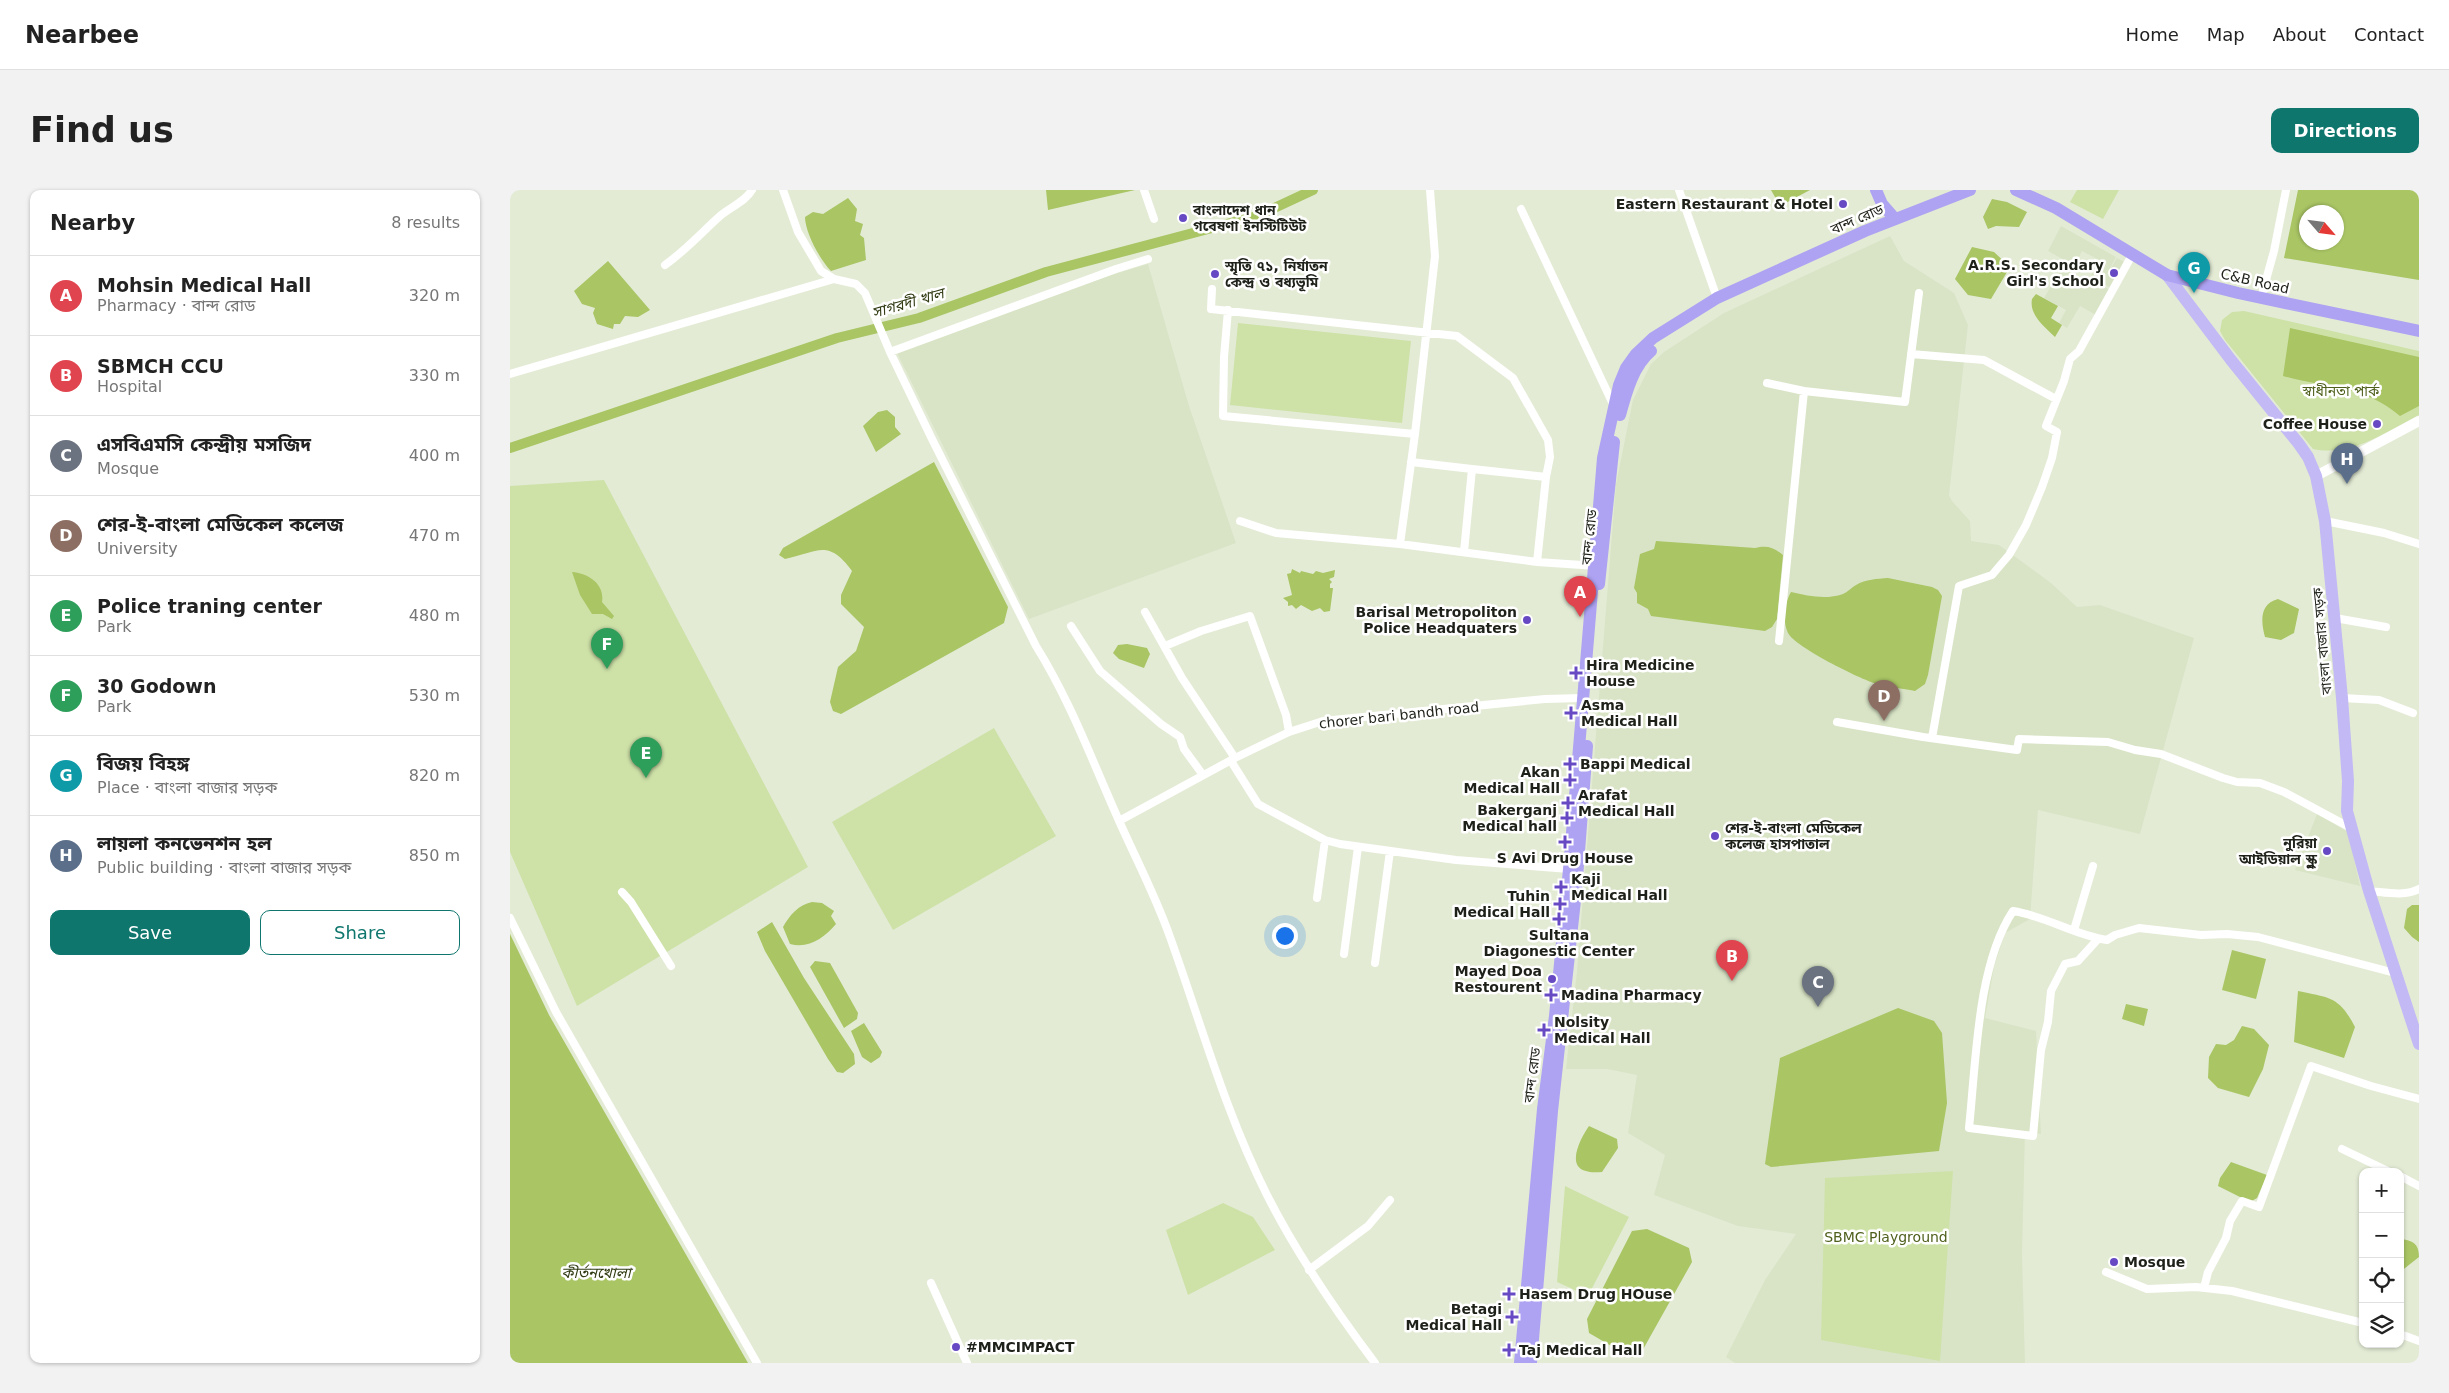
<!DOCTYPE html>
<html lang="en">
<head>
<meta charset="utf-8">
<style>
	body { margin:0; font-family:"DejaVu Sans","Noto Sans Bengali",sans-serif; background:#f2f2f2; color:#222 }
	.controls { position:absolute; right:15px; bottom:15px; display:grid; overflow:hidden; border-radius:10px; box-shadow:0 1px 4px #0004 }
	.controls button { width:45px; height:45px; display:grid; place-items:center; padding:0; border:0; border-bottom:1px solid #e0e0e0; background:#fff; color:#222; font:25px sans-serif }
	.compass { position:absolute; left:1789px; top:15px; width:45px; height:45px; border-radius:50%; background:#fff; box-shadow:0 1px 4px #0004; rotate:118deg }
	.you { position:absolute; left:774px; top:745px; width:18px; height:18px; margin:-12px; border:4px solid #fff; border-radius:50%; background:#1a73e8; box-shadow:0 0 0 8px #1a73e833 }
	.badge { display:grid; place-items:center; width:32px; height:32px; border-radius:50%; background:#0f766e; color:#fff; font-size:16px; font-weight:700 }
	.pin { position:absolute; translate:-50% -41px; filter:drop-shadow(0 1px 2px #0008) }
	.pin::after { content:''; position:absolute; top:26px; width:18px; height:15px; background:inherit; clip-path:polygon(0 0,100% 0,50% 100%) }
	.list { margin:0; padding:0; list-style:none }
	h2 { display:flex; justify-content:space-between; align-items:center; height:65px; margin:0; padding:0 20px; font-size:21px }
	h2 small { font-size:16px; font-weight:400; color:#767676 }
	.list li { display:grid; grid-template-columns:32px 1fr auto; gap:15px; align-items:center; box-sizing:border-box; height:80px; padding:0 20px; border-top:1px solid #e0e0e0 }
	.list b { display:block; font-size:19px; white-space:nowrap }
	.list p { margin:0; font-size:16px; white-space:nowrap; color:#767676 }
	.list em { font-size:16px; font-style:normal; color:#767676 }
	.actions { display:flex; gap:10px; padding:15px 20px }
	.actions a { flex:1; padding:11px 0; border:1px solid #0f766e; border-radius:10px; text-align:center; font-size:18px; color:#0f766e }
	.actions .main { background:#0f766e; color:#fff }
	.icon { flex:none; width:28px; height:28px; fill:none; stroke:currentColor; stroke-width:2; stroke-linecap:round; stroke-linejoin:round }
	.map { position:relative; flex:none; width:1909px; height:1173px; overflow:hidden; border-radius:10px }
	header { display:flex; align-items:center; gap:30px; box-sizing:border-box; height:70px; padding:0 25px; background:#fff; border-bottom:1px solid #e0e0e0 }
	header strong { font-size:24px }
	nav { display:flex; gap:28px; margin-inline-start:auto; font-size:18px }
	.intro { display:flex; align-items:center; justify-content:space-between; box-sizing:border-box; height:120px; padding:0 30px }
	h1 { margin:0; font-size:35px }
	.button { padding:12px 22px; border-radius:10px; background:#0f766e; color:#fff; font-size:18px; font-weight:700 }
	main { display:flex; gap:30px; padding:0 30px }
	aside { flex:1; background:#fff; border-radius:10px; box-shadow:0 1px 4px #0004 }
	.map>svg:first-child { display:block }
	.built { fill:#d9e4c6; fill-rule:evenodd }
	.green { fill:#cee2a8 }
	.water { fill:#a9c564; fill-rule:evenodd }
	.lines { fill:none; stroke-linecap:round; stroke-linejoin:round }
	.canal { stroke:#a9c564; stroke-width:10 }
	.minor { stroke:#fff; stroke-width:8 }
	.tertiary { stroke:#fff; stroke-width:10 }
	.primary { stroke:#c2b9f5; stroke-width:12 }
	.trunk { stroke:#aea2f2; stroke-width:12 }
	.poi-dot { fill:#674ac3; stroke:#fff; stroke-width:2 }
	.labels { text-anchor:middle; stroke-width:5; stroke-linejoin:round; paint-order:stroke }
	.poi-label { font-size:14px; font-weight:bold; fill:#1e2119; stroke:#fff; text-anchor:start }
	.street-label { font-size:14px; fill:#1e2119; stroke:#fff }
	.park-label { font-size:14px; fill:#4e601c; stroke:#fff }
	.water-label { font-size:15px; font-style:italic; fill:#313c14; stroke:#fff }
</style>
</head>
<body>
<header>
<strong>Nearbee</strong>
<nav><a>Home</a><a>Map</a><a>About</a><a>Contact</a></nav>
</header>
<div class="intro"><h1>Find us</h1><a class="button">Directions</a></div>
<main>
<aside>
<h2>Nearby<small>8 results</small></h2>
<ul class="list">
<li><span class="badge" style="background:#e0444e">A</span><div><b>Mohsin Medical Hall</b><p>Pharmacy · বান্দ রোড</p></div><em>320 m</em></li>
<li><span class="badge" style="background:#e0444e">B</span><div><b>SBMCH CCU</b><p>Hospital</p></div><em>330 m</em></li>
<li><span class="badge" style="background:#6b7280">C</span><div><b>এসবিএমসি কেন্দ্রীয় মসজিদ</b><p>Mosque</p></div><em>400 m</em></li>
<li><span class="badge" style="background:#8d6e63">D</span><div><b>শের-ই-বাংলা মেডিকেল কলেজ</b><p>University</p></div><em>470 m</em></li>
<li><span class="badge" style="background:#2e9e5b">E</span><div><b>Police traning center</b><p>Park</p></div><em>480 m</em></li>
<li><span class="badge" style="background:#2e9e5b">F</span><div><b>30 Godown</b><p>Park</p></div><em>530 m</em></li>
<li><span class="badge" style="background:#0f9aa8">G</span><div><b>বিজয় বিহঙ্গ</b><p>Place · বাংলা বাজার সড়ক</p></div><em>820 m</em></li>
<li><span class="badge" style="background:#5c6f8a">H</span><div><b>লায়লা কনভেনশন হল</b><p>Public building · বাংলা বাজার সড়ক</p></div><em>850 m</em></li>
</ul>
<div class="actions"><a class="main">Save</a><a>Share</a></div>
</aside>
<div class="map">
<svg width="1909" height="1173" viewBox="0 0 1909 1173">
	<rect width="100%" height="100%" fill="#e3ebd5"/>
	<path class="built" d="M 1551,36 L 1606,67 L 1593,91 L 1607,68 L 1616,73 L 1601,98 L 1591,93 L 1591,95 L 1600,100 L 1586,125 L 1570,116 L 1557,138 L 1549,133 L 1556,120 L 1534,108 L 1556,71 L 1538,61 ZM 1572,61 L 1589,70 L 1577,94 L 1560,85 Z
		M 1380,46 L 1394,71 L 1444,103 L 1458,135 L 1439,305 L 1442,311 L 1460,331 L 1461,351 L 1489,355 L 1541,393 L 1567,417 L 1590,415 L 1684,448 L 1630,644 L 1528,620 L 1520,729 L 1495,743 L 1484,777 L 1475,828 L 1526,841 L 1531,944 L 1515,941 L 1512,1065 L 1515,1173 L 1225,1173 L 1216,1167 L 1255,1090 L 1286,1044 L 1228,1036 L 1144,1005 L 1155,965 L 1118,943 L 1127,885 L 1097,879 L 1056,879 L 1067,782 L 1106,294 L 1123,210 L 1141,174 L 1154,162 L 1214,123 Z
		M 638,74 L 679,216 L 726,353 L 519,429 L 386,161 L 578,92 Z
		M 1807,624 L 1838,642 L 1850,696 L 1785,680 Z"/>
	<path class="green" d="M 1567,0 L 1609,0 L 1593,29 L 1560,12 Z
		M 1734,121 L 1909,161 L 1909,225 C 1876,242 1842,267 1803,259 L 1715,150 L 1710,141 L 1712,130 L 1722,122 Z
		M 728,133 L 901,151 L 892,233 L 720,215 Z
		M 94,290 L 298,677 L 67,816 L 0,662 L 0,296 Z
		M 484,538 L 546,646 L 383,740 L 322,632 Z
		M 1443,981 L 1430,1171 L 1311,1150 L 1315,988 Z
		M 1055,996 L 1119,1027 L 1078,1106 L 1047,1092 Z
		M 713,1013 L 743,1027 L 765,1060 L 678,1105 L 656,1040 Z"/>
	<path class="water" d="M 536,0 L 625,0 L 538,20 Z
		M 1261,0 L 1300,0 L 1270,16 Z
		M 1788,0 L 1909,0 L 1909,90 L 1774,68 ZM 1796,22 L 1826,22 L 1826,52 L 1796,52 Z
		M 338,8 L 347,19 L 345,31 L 353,34 L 350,45 L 354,48 L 356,70 L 321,81 C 310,70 295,42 295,27 L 303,22 L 313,24 Z
		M 1482,9 L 1497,12 L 1517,22 L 1509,37 L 1486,36 L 1478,39 L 1473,27 Z
		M 1462,57 L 1484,62 L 1500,77 L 1481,109 L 1458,105 L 1445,89 Z
		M 98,71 L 140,120 L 128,127 L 115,126 L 110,134 L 104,134 L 103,139 L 87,134 L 83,123 L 85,118 L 72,114 L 64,101 Z
		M 1526,104 L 1548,116 L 1541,128 L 1552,135 L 1545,147 C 1534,136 1519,125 1522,109 Z
		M 1780,138 L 1909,167 L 1909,216 L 1890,226 C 1852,194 1817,199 1773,186 Z
		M 377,220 L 385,227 L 385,237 L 391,244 L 366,262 L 353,236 L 368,222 Z
		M 424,272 L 498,417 L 494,433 L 331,524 L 323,521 L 320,512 L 328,477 L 346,461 L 354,437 L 331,414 L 331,405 L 342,381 C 318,348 308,362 275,369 L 269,365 L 273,358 Z
		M 1146,351 L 1245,358 C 1257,355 1263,357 1273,365 L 1267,429 L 1262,437 L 1255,441 L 1141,426 L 1138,419 L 1127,413 L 1127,403 L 1124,398 L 1130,364 L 1144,359 Z
		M 782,379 L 790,383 L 791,381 L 803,384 L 806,381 L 813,383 L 825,380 L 824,387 L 819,389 L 822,392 L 820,394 L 820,398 L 823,398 L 820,421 L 814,422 L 810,418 L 802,421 L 791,415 L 786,419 L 782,415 L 778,416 L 778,412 L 773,408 L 782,405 L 777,384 L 781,383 Z
		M 62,382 C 78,383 95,394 92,412 L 104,426 L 102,429 L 93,424 L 82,424 L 70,405 Z
		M 1378,388 L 1422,397 L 1428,400 L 1432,406 L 1418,485 L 1415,494 L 1405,501 C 1392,498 1379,498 1367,494 C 1350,489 1285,457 1278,443 C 1272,431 1275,412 1281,402 C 1298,406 1316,410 1333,404 C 1338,402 1342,397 1346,395 C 1356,389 1367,389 1378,388 Z
		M 1768,409 L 1789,419 L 1784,443 L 1771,450 L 1755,447 C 1751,432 1749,414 1768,409 Z
		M 617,454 L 637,458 L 640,464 L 634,478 L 609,469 L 603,463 L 608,455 Z
		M 302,712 L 312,713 L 324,721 L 321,726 L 326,734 C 314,748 299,759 280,754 L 273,737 C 280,725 288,715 302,712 Z
		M 1902,715 L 1909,715 L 1909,752 L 1902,747 L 1894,738 L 1897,719 Z
		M 262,732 L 294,788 L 344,864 L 345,874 L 333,883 L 327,882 L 318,869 L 255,761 L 247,742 Z
		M 0,744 L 39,825 L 238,1173 L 0,1173 Z
		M 1722,760 L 1756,769 L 1746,809 L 1712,800 Z
		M 305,771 L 320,773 L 348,823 L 347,829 L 334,838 L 300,777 Z
		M 1788,801 C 1820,808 1829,806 1845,837 L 1834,868 L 1784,852 Z
		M 1616,814 L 1638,819 L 1634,836 L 1612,829 Z
		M 1388,818 L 1424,831 L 1432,843 L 1437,913 L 1429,961 L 1261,977 L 1255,974 L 1270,868 Z
		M 354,833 L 372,862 L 370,867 L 361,873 L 352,867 L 341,841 Z
		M 1732,836 L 1744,839 L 1759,855 L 1753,879 L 1739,907 L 1708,898 L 1698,888 L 1699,867 L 1706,854 L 1716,855 L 1724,850 Z
		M 1079,936 L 1107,949 L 1108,958 L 1092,982 C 1087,982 1081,983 1076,981 C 1055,976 1072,946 1079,936 Z
		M 1721,972 L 1757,985 L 1747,1008 L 1740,1012 L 1708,996 L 1710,988 Z
		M 1137,1039 L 1179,1058 L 1182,1072 L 1131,1163 L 1122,1168 L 1079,1143 L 1077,1129 L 1122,1041 Z
		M 1890,1049 C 1903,1050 1909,1054 1909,1067 L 1890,1082 Z"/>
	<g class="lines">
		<path class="canal" d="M 0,258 L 327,148 L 409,128 L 536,82 L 747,26 L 803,0"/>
		<path class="minor" d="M 273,0 L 288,42 L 311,81 L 324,89 L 346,94 L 355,103 L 380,162 L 422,249 L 526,456 C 561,512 583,573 610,633 C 627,671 646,707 660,747 C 691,833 715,922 757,1005 C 787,1064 825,1120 865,1173
			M 634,0 L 644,29
			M 920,0 L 925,66 L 905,244 L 890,354 L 1027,372
			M 1169,0 L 1207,108
			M 1011,19 L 1103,214
			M 155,75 C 176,60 191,43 210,26 C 220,17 235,12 242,0
			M 702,99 L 701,119 L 947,146 L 1003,188 L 1038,250 L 1040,267 L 1036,287
			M 1751,108 L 1764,61 L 1776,0
			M 718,120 L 714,167 L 713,226 L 905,244
			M 380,162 L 606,79 L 638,69
			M 1401,164 L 1474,170 L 1546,209
			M 0,184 L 324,89
			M 1257,193 L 1294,201 L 1395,212 L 1409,103
			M 901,272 L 962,279
			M 730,331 L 766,343 L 890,354
			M 1815,331 L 1874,343 L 1909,354
			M 954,362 L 962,279 L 1036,287 L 1027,372 L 1087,376
			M 635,422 L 672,488 L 725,568
			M 1825,428 L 1876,437
			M 561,436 L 590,481 L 651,534 L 670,547 L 674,559 L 693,585
			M 1269,451 L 1294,201
			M 655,456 L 691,441 L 740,426 L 776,525 L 779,542
			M 1832,508 L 1869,510 L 1903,523
			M 1327,532 L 1413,547 L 1507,560 L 1509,549 L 1598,552 L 1625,560 L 1651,564 L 1713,588 L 1727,592 L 1750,593 L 1774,602 L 1841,638
			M 1422,548 L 1449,396 L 1482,385 L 1499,365 L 1516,335 L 1532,297 L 1542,268 L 1547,242 L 1536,236 L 1554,191 L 1560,169 L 1569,161 L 1622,65
			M 721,571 L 748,614 L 815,650 L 830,654 L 946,670 L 1059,679
			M 609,631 L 725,568 L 779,542 L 813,531 L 1035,509 L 1072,508
			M 1859,701 C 1874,702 1895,707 1909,699
			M 112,702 L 121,712 L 161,776
			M 807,708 L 815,650
			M 0,728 L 46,822 L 247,1173
			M 1564,740 L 1583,676
			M 1588,749 L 1568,771 L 1555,774 L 1541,801 L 1538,832 L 1531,860 L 1523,946 L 1459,938 C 1466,873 1467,775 1503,721 C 1536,726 1564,745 1597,750 L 1605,745 L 1629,738 L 1691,745 L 1717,744 L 1748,747 L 1885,783
			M 834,764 L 848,657
			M 865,773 L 880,661
			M 1832,959 L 1880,982
			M 1890,986 L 1909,996
			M 799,1080 L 858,1036 L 880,1010
			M 1596,1082 L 1637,1099 L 1686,1097 L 1722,1101 L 1853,1133
			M 421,1093 L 457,1173
			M 1694,1098 L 1698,1082 L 1716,1048 L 1720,1031 L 1732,1011 L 1749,1017 L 1801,876 L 1861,896 L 1909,909
			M 1890,1144 L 1909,1151"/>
		<path class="tertiary" d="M 1806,286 L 1909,231"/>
		<path class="primary" d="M 1657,85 L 1721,170 L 1789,254 L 1798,267 L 1806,286 L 1815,331 L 1832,508 L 1838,591 L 1837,621 L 1859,701 L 1909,854"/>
		<path class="trunk" d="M 1366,0 L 1372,14 L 1385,29
			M 1506,0 L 1546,18 L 1657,85 L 1728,103 L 1909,141
			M 1110,225 C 1116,203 1123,176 1141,161
			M 1089,394 L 1104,252
			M 1010,1173 L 1033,919 L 1045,826 L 1059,679 L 1093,268 L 1109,195 L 1116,178 L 1126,164 L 1143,148 L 1207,108 L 1355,41 L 1460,0
			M 1021,1173 L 1042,921 L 1066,701 L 1077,556"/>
	</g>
	<g class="poi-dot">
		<circle cx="1333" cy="14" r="5"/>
		<circle cx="673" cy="28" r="5"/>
		<circle cx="1604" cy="83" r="5"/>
		<circle cx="705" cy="84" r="5"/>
		<circle cx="1867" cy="234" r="5"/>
		<circle cx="1017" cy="430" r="5"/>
		<path d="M1063.5 475.5h5v5h5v5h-5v5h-5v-5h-5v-5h5z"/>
		<path d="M1058.5 515.5h5v5h5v5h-5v5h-5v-5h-5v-5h5z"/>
		<path d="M1057.5 566.5h5v5h5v5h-5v5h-5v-5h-5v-5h5z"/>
		<path d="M1057.5 582.5h5v5h5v5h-5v5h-5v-5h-5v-5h5z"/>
		<path d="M1055.5 605.5h5v5h5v5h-5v5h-5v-5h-5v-5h5z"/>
		<path d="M1054.5 620.5h5v5h5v5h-5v5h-5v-5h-5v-5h5z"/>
		<circle cx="1205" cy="646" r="5"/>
		<path d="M1052.5 644.5h5v5h5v5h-5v5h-5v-5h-5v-5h5z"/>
		<circle cx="1817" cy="661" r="5"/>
		<path d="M1048.5 689.5h5v5h5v5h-5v5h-5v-5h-5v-5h5z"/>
		<path d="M1047.5 706.5h5v5h5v5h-5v5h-5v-5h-5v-5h5z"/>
		<path d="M1046.5 721.5h5v5h5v5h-5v5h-5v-5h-5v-5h5z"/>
		<circle cx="1042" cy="789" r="5"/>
		<path d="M1038.5 797.5h5v5h5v5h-5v5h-5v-5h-5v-5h5z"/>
		<path d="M1031.5 832.5h5v5h5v5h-5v5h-5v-5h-5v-5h5z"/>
		<circle cx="1604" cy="1072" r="5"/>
		<path d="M996.5 1096.5h5v5h5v5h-5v5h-5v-5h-5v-5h5z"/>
		<path d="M999.5 1119.5h5v5h5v5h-5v5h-5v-5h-5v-5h5z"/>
		<circle cx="446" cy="1157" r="5"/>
		<path d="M996.5 1152.5h5v5h5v5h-5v5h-5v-5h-5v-5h5z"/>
	</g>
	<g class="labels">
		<g class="poi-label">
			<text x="1323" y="19" text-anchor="end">Eastern Restaurant &amp; Hotel</text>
			<text x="683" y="25">বাংলাদেশ ধান<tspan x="683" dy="16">গবেষণা ইনস্টিটিউট</tspan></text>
			<text x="1594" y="80" text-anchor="end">A.R.S. Secondary<tspan x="1594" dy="16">Girl's School</tspan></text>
			<text x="715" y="81">স্মৃতি ৭১, নির্যাতন<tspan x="715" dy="16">কেন্দ্র ও বধ্যভূমি</tspan></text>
			<text x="1857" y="239" text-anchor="end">Coffee House</text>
			<text x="1007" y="427" text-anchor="end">Barisal Metropoliton<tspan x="1007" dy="16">Police Headquaters</tspan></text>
			<text x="1076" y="480">Hira Medicine<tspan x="1076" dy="16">House</tspan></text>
			<text x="1071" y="520">Asma<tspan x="1071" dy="16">Medical Hall</tspan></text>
			<text x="1070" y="579">Bappi Medical</text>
			<text x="1050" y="587" text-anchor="end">Akan<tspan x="1050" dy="16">Medical Hall</tspan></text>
			<text x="1068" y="610">Arafat<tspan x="1068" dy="16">Medical Hall</tspan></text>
			<text x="1047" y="625" text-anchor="end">Bakerganj<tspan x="1047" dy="16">Medical hall</tspan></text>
			<text x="1215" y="643">শের-ই-বাংলা মেডিকেল<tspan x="1215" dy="16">কলেজ হাসপাতাল</tspan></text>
			<text x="1807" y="658" text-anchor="end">নুরিয়া<tspan x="1807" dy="16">আইডিয়াল স্কুল</tspan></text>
			<text x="1055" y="673" text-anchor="middle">S Avi Drug House</text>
			<text x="1061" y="694">Kaji<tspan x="1061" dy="16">Medical Hall</tspan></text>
			<text x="1040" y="711" text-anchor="end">Tuhin<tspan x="1040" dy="16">Medical Hall</tspan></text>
			<text x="1049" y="750" text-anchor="middle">Sultana<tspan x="1049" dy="16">Diagonestic Center</tspan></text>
			<text x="1032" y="786" text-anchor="end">Mayed Doa<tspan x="1032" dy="16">Restourent</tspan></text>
			<text x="1051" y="810">Madina Pharmacy</text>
			<text x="1044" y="837">Nolsity<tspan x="1044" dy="16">Medical Hall</tspan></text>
			<text x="1614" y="1077">Mosque</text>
			<text x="1009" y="1109">Hasem Drug HOuse</text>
			<text x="992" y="1124" text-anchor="end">Betagi<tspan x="992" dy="16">Medical Hall</tspan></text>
			<text x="456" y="1162">#MMCIMPACT</text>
			<text x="1009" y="1165">Taj Medical Hall</text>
		</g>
		<g class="street-label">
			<text transform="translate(1347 29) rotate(-23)" y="5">বান্দ রোড</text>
			<text transform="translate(1745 91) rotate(13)" y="5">C&amp;B Road</text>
			<text transform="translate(1079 347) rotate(-84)" y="5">বান্দ রোড</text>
			<text transform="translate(1812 451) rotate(-95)" y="5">বাংলা বাজার সড়ক</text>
			<text transform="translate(889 525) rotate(-6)" y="5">chorer bari bandh road</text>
			<text transform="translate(1022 885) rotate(-83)" y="5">বান্দ রোড</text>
		</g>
		<g class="park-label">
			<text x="1831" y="206">স্বাধীনতা পার্ক</text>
			<text x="1376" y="1052">SBMC Playground</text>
		</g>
		<g class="water-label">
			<text transform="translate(398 113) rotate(-16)" y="5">সাগরদী খাল</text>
			<text x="86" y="1088">কীর্তনখোলা</text>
		</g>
	</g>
</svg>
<div class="controls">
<button>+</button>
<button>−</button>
<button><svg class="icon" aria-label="locate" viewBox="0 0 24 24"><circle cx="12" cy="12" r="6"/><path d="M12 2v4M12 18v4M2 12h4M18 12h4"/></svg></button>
<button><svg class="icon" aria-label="layers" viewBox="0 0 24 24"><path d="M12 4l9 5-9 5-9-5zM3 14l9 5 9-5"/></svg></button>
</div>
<svg class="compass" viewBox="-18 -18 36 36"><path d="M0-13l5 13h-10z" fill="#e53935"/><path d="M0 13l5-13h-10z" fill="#767676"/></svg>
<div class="you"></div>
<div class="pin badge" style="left:1070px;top:427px;background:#e0444e">A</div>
<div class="pin badge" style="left:1222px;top:791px;background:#e0444e">B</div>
<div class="pin badge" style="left:1308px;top:817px;background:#6b7280">C</div>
<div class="pin badge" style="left:1374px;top:531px;background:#8d6e63">D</div>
<div class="pin badge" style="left:136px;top:588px;background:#2e9e5b">E</div>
<div class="pin badge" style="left:97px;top:479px;background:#2e9e5b">F</div>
<div class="pin badge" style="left:1684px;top:103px;background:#0f9aa8">G</div>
<div class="pin badge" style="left:1837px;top:294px;background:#5c6f8a">H</div>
</div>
</main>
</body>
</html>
